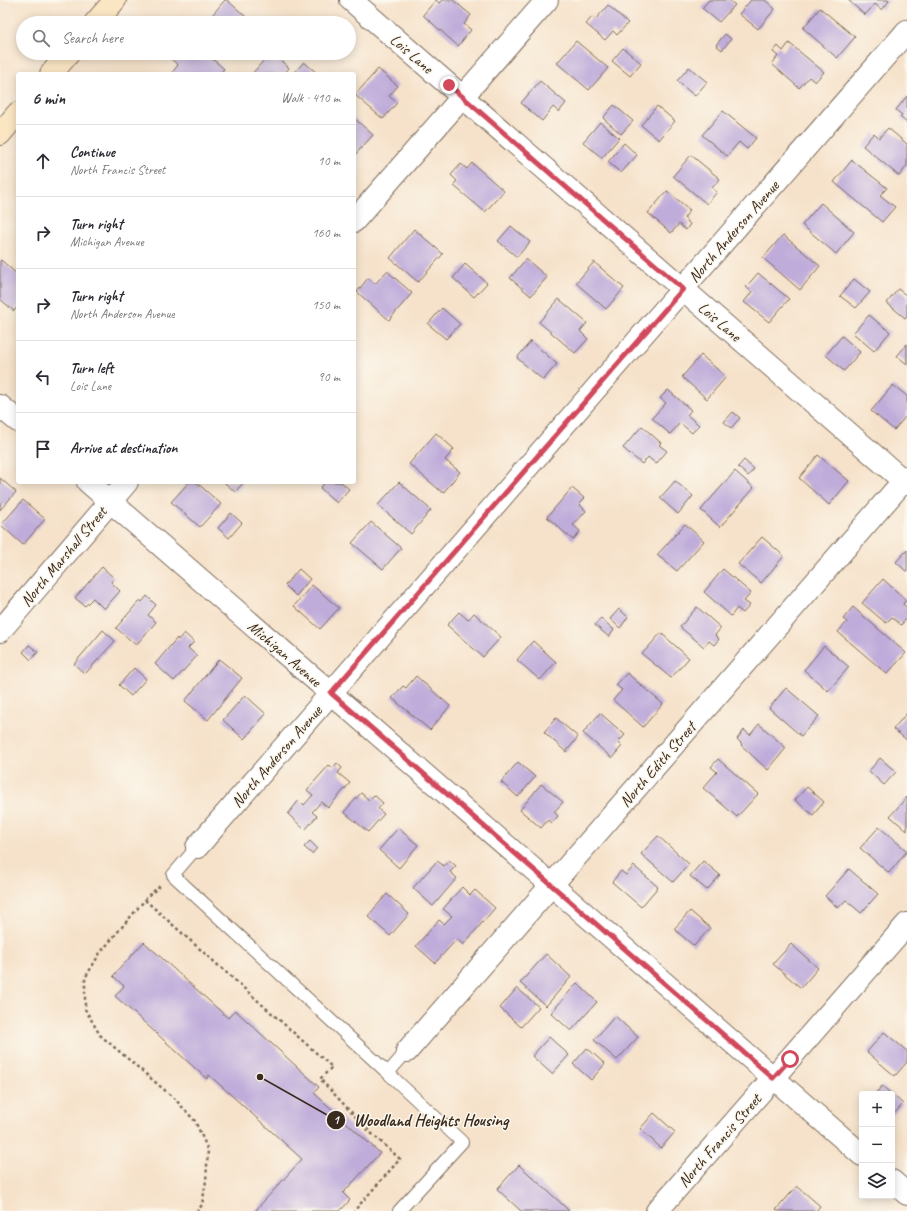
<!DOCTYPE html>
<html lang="en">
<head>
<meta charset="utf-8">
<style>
	body { margin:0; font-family:Caveat,sans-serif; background:#f7f7f7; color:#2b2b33 }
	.controls { position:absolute; right:12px; bottom:12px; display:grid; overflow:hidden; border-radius:4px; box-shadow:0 2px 10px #0003 }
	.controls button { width:36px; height:36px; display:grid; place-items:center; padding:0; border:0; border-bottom:1px solid #e1e1e2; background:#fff; color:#2b2b33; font:20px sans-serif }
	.stop { position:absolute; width:12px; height:12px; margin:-9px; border:3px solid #d1495b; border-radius:50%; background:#fff }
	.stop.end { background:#d1495b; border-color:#fff; box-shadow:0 1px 4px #0008 }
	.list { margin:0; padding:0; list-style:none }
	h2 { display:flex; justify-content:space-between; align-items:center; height:52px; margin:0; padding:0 16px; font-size:17px }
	h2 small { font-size:13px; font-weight:400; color:#7c7c81 }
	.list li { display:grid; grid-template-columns:26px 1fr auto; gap:12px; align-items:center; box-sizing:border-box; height:72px; padding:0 16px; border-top:1px solid #e1e1e2 }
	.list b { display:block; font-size:15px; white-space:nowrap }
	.list p { margin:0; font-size:13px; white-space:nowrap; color:#7c7c81 }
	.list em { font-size:13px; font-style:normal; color:#7c7c81 }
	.icon { flex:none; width:22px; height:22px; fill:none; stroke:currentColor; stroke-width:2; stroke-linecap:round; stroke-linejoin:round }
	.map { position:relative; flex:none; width:907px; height:1211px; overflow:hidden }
	.search { position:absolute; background:#fff; box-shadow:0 2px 10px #0003; left:16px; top:16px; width:340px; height:44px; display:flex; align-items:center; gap:10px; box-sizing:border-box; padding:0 14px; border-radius:22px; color:#7c7c81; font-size:15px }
	.panel { position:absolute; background:#fff; box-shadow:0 2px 10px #0003; left:16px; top:72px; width:340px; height:412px; border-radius:4px }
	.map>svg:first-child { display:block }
	.building { fill:#bfacda }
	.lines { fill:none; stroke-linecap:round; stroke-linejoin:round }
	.lane-casing { stroke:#7c6a5a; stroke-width:14 }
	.street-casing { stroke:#7c6a5a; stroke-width:24 }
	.secondary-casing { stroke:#7c6a5a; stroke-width:24 }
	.path { stroke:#7c6a5a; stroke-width:2.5; stroke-dasharray:3 3; stroke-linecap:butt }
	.lane { stroke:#fff; stroke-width:12 }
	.street { stroke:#fff; stroke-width:22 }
	.secondary { stroke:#fbe6c4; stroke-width:22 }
	.route { stroke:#d1495b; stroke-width:5 }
	.labels { text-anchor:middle; stroke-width:3; stroke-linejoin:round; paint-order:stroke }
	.street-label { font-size:16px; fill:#3b2a1e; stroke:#fbf7ec }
	.leader { fill:none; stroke:#3b2a1e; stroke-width:1.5 }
	.callout-dot { fill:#3b2a1e; stroke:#fbf7ec; stroke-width:1.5 }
	.mark-label { font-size:12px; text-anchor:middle; font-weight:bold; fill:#fff }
	.callout-label { font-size:17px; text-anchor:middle; font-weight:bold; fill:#3b2a1e; stroke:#fbf7ec; stroke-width:3; stroke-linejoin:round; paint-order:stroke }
</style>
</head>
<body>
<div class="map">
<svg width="907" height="1211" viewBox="0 0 907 1211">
	<rect width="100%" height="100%" fill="#fbf7ec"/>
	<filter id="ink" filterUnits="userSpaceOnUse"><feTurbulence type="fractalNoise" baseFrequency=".025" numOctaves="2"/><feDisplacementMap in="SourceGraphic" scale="8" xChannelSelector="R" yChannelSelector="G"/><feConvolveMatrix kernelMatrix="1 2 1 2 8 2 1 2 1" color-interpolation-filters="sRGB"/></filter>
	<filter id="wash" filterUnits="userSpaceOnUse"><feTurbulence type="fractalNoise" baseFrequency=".012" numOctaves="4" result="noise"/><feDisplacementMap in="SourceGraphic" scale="16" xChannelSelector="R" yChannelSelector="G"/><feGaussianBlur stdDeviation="0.9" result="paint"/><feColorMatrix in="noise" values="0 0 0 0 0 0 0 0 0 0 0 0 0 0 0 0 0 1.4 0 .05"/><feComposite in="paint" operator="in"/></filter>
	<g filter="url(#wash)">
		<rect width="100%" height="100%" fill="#f6e2ca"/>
		<g id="blocks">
			<path class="building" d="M 225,0 L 227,0 L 253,23 L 209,23 L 207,21 Z
				M 436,0 L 439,3 L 442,0 L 453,0 L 471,15 L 464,24 L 471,30 L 458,46 L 423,15 Z
				M 709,0 L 729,0 L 735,5 L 719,22 L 702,8 Z
				M 751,0 L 765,0 L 775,9 L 758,29 L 739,14 Z
				M 848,0 L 888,0 L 889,1 L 882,10 L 875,4 L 865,15 Z
				M 608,5 L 628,23 L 617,35 L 613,31 L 605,40 L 586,24 L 592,17 L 596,19 Z
				M 820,8 L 855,37 L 837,58 L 803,28 Z
				M 725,34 L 731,39 L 722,50 L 716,45 Z
				M 576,41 L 608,68 L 589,90 L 557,63 Z
				M 789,43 L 824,72 L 815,82 L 809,77 L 799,88 L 772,64 L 778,56 L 773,52 L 778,46 L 783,51 Z
				M 623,48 L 641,63 L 630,76 L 612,61 Z
				M 176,53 L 206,53 L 224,69 L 219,74 L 171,74 L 178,65 L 171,59 Z
				M 270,53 L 272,53 L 289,68 L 284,74 L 252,74 Z
				M 304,62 L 318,74 L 293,74 Z
				M 689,67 L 707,82 L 695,96 L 677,81 Z
				M 378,69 L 398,86 L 389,96 L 397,103 L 383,119 L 355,95 Z
				M 540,81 L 566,103 L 559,112 L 553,107 L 542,121 L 521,103 Z
				M 907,96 L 907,123 L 900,117 L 902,115 L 896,110 Z
				M 614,105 L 633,121 L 621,134 L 603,118 Z
				M 657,106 L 675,121 L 659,140 L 641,125 Z
				M 723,111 L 756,138 L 747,149 L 739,142 L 727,156 L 702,135 Z
				M 354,118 L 373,135 L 354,156 Z
				M 600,122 L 619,138 L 602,158 L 583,142 Z
				M 888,128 L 907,144 L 907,166 L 899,176 L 863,146 L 874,133 L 879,138 Z
				M 624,143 L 637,155 L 621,173 L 608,162 Z
				M 691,155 L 720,179 L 712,188 L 717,192 L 707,204 L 673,176 Z
				M 852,160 L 887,188 L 880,195 L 895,207 L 882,222 L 834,182 Z
				M 472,163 L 504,191 L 485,212 L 453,185 L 457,181 L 451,175 L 461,164 L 467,169 Z
				M 667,191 L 690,210 L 684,218 L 690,224 L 686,230 L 679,224 L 671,233 L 648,213 Z
				M 821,203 L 854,232 L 836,254 L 802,225 Z
				M 511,226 L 530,242 L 517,257 L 498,241 Z
				M 414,229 L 443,254 L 418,282 L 390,258 Z
				M 783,235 L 820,266 L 800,290 L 763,258 Z
				M 526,259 L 547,277 L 531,296 L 510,278 Z
				M 1,260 L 18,275 L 18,306 L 14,311 L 0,299 L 0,261 Z
				M 594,262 L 624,288 L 606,309 L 576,283 Z
				M 465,264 L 487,283 L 474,297 L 453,278 Z
				M 387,271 L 412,293 L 389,320 L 357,292 L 368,278 L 375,284 Z
				M 758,273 L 789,299 L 769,322 L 744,302 L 752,292 L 746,287 Z
				M 854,279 L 870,292 L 856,308 L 840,296 Z
				M 898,289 L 907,296 L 907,316 L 905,318 L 887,303 Z
				M 559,299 L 587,323 L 580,331 L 588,339 L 575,353 L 539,322 Z
				M 442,308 L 460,324 L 446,339 L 428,324 Z
				M 869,315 L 890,332 L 874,351 L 853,333 Z
				M 842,336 L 860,352 L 844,371 L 826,355 Z
				M 531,341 L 557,364 L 543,380 L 517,358 Z
				M 907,344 L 907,364 L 897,356 Z
				M 701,355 L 726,377 L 707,399 L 682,377 Z
				M 893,385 L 907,396 L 907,415 L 894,430 L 871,411 Z
				M 668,390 L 691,410 L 687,415 L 699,425 L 692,433 L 680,423 L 670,434 L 652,418 L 666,403 L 660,398 Z
				M 733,412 L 740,418 L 731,428 L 724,422 Z
				M 642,426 L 661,443 L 659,445 L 667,451 L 656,464 L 648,457 L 642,464 L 623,448 Z
				M 436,433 L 454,449 L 445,460 L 460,472 L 443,493 L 409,464 Z
				M 818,455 L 849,481 L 829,505 L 799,478 Z
				M 744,460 L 754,469 L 748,476 L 738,467 Z
				M 735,471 L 754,488 L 720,527 L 701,510 Z
				M 0,478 L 16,492 L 0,510 Z
				M 675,481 L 693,496 L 678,514 L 660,498 Z
				M 189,482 L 196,482 L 221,504 L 200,527 L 171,502 Z
				M 224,482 L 244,482 L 235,492 Z
				M 326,482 L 341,482 L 349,489 L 337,503 L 320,488 Z
				M 399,482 L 431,510 L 411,534 L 378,505 Z
				M 572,488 L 584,498 L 579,504 L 586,511 L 573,525 L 580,531 L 573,540 L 547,517 Z
				M 23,500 L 45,519 L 23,545 L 1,525 Z
				M 231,513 L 242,523 L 229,538 L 218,528 Z
				M 371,522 L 401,548 L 383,569 L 352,543 Z
				M 685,524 L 704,541 L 677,571 L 657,555 Z
				M 762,537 L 784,556 L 761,583 L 738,564 Z
				M 907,550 L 907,572 L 896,562 Z
				M 102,567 L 114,578 L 111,582 L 120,591 L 104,609 L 93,598 L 85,606 L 75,598 Z
				M 299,569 L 310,579 L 296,596 L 285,585 Z
				M 723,569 L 751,593 L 744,601 L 750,605 L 743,613 L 737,608 L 731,616 L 704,592 Z
				M 883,579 L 906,600 L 903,604 L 907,608 L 907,618 L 901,625 L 892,617 L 886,623 L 862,603 Z
				M 312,585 L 339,608 L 320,629 L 294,606 Z
				M 147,596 L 156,605 L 148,615 L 156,622 L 136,645 L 116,628 L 140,600 L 142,602 Z
				M 697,607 L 721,628 L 715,635 L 719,639 L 714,645 L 709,641 L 704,647 L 680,627 Z
				M 853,607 L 906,653 L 887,674 L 838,632 L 847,622 L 843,619 Z
				M 619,609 L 628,617 L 620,628 L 610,619 Z
				M 459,612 L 468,620 L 474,613 L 501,637 L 483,657 L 447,625 Z
				M 601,618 L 614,630 L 609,637 L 595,625 Z
				M 103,630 L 115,641 L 85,674 L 74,664 Z
				M 184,633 L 194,642 L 188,648 L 197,656 L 174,681 L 155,664 L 177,638 L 178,640 Z
				M 661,633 L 689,658 L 671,678 L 642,654 Z
				M 533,641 L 556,662 L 540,680 L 517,660 Z
				M 29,645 L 38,652 L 31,660 L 23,652 Z
				M 824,646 L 849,667 L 828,691 L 804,670 Z
				M 219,659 L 242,678 L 208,720 L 185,701 Z
				M 134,668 L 146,679 L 131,696 L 119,685 Z
				M 627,673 L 663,704 L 643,727 L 613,700 L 622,690 L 616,685 Z
				M 416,676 L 450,706 L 430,730 L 392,698 L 403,686 L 406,688 Z
				M 786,688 L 819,716 L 801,736 L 769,708 Z
				M 245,695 L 266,714 L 244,739 L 223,720 Z
				M 600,713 L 625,735 L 618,742 L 622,746 L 612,758 L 583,733 Z
				M 907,713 L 907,740 L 893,729 Z
				M 556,718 L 578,737 L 566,752 L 544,732 Z
				M 759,724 L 786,748 L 768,770 L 741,745 L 742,744 L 737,739 L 744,730 L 750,735 Z
				M 880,758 L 896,772 L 884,785 L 869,771 Z
				M 718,759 L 758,794 L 737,817 L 703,788 L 717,772 L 711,767 Z
				M 518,762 L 535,777 L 518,797 L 501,782 Z
				M 337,763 L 342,768 L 338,773 L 350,783 L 328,808 L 321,802 L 312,812 L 317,816 L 305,830 L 288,814 L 299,800 L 304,805 L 313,795 L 307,790 L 329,765 L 333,768 Z
				M 541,784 L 563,802 L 554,812 L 558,816 L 552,823 L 548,820 L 541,828 L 520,810 Z
				M 807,787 L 824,802 L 813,815 L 795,800 Z
				M 361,793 L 369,800 L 374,795 L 383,803 L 378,809 L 384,814 L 368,832 L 344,812 Z
				M 907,797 L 907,831 L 890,816 Z
				M 879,827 L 907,851 L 889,873 L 860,848 Z
				M 398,828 L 418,845 L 399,868 L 379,850 Z
				M 658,836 L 689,864 L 673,882 L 641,854 Z
				M 310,841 L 317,848 L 312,854 L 304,847 Z
				M 449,860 L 456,866 L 450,872 L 457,878 L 433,906 L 413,888 L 437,861 L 444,866 Z
				M 703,861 L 720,875 L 707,890 L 690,876 Z
				M 634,866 L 658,887 L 641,907 L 612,882 L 621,871 L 626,875 Z
				M 849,869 L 878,894 L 861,913 L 846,900 L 838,908 L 825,896 Z
				M 462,887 L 470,895 L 475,890 L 495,908 L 463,945 L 457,939 L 435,963 L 416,946 L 439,920 L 444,924 L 452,916 L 443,909 Z
				M 387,894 L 409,914 L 390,936 L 368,916 Z
				M 690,911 L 710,928 L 694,946 L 674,929 Z
				M 144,942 L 228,1018 L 235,1010 L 319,1087 L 314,1093 L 380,1153 L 343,1193 L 350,1200 L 340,1211 L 255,1211 L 302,1159 L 209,1075 L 207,1079 L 115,996 L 124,986 L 113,976 Z
				M 791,944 L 818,968 L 801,988 L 773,964 Z
				M 546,954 L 571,977 L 546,1006 L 520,983 Z
				M 577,983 L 597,1002 L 571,1031 L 551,1013 Z
				M 517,988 L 539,1007 L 521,1027 L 500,1008 Z
				M 615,1016 L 638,1037 L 617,1060 L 594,1040 Z
				M 884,1032 L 907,1051 L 907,1062 L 895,1076 L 867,1052 Z
				M 549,1037 L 569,1055 L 552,1074 L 532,1056 Z
				M 587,1048 L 605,1064 L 591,1080 L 573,1064 Z
				M 882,1086 L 892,1094 L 875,1094 Z
				M 892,1094 L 903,1104 L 892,1116 Z
				M 654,1113 L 675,1132 L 661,1148 L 640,1129 Z
				M 519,1165 L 562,1204 L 569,1211 L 521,1211 L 497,1189 Z
				M 797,1186 L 820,1206 L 816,1211 L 777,1211 L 776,1210 Z"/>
		</g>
	</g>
	<g filter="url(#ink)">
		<use href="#blocks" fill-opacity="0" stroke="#7c6a5a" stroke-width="1"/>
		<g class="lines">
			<defs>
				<path id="lane" d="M 197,847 L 173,875 L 388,1073
					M 399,1211 L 462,1142 L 388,1073 L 407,1051"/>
				<path id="street" d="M 351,0 L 907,484
					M 354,221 L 547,0
					M 0,406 L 18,421
					M 88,482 L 862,1155
					M 0,631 L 127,482
					M 197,847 L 907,31
					M 407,1051 L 907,477
					M 892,1181 L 907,1194
					M 657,1211 L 907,924"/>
				<path id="secondary" d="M 95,23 L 115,0
					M 51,74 L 69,53
					M 0,134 L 18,113"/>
			</defs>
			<use href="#lane" class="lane-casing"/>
			<use href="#street" class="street-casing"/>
			<use href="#secondary" class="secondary-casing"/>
			<path class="path" d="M 160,886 L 149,895 L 100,953 L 85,978 L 85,1009 L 100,1035 L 175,1099 L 195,1121 L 208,1150 L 206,1181 L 202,1205 L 197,1211
				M 145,900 L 332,1067 L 320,1079 L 370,1132 L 400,1159 L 354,1211"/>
			<use href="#lane" class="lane"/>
			<use href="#street" class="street"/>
			<use href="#secondary" class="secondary"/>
		</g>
	</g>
	<g class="lines" filter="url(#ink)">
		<path class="route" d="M 449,85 L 683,289 L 331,693 L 773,1078 L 790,1059"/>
	</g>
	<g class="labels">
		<g class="street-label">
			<text transform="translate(412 53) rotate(41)" y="6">Lois Lane</text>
			<text transform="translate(733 231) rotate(-49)" y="6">North Anderson Avenue</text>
			<text transform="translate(720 321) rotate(41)" y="6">Lois Lane</text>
			<text transform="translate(63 556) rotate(-50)" y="6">North Marshall Street</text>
			<text transform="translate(285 653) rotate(41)" y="6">Michigan Avenue</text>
			<text transform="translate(276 756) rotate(-49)" y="6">North Anderson Avenue</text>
			<text transform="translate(657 764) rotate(-49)" y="6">North Edith Street</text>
			<text transform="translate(719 1140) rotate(-49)" y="6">North Francis Street</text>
		</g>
	</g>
	<path class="leader" d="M260 1077L336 1120"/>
	<g class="callout-dot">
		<circle cx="260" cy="1077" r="4"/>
		<circle cx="336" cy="1120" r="10"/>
	</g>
	<g class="mark-label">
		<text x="336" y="1124">1</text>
	</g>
	<g class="callout-label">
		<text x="431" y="1126">Woodland Heights Housing</text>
	</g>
</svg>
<div class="controls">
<button>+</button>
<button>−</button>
<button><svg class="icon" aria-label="layers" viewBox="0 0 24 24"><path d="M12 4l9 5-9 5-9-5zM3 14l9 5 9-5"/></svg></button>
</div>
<div class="stop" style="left:790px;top:1059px"></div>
<div class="stop end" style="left:449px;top:85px"></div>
<div class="search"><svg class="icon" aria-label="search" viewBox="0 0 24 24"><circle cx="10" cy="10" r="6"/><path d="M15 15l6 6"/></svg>Search here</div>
<section class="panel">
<h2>6 min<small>Walk · 410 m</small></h2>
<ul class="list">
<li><svg class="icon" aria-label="ahead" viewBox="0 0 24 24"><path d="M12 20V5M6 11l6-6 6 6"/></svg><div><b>Continue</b><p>North Francis Street</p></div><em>10 m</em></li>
<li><svg class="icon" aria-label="right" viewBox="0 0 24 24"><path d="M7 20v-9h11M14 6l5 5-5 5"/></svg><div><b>Turn right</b><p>Michigan Avenue</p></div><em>160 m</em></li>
<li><svg class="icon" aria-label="right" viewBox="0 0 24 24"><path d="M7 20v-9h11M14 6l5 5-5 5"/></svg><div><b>Turn right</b><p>North Anderson Avenue</p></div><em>150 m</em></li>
<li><svg class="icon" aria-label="left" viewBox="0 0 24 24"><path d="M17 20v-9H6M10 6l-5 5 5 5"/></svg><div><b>Turn left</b><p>Lois Lane</p></div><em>90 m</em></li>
<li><svg class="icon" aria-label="arrive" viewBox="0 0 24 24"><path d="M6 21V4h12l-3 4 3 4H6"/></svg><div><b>Arrive at destination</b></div></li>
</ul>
</section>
</div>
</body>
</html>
